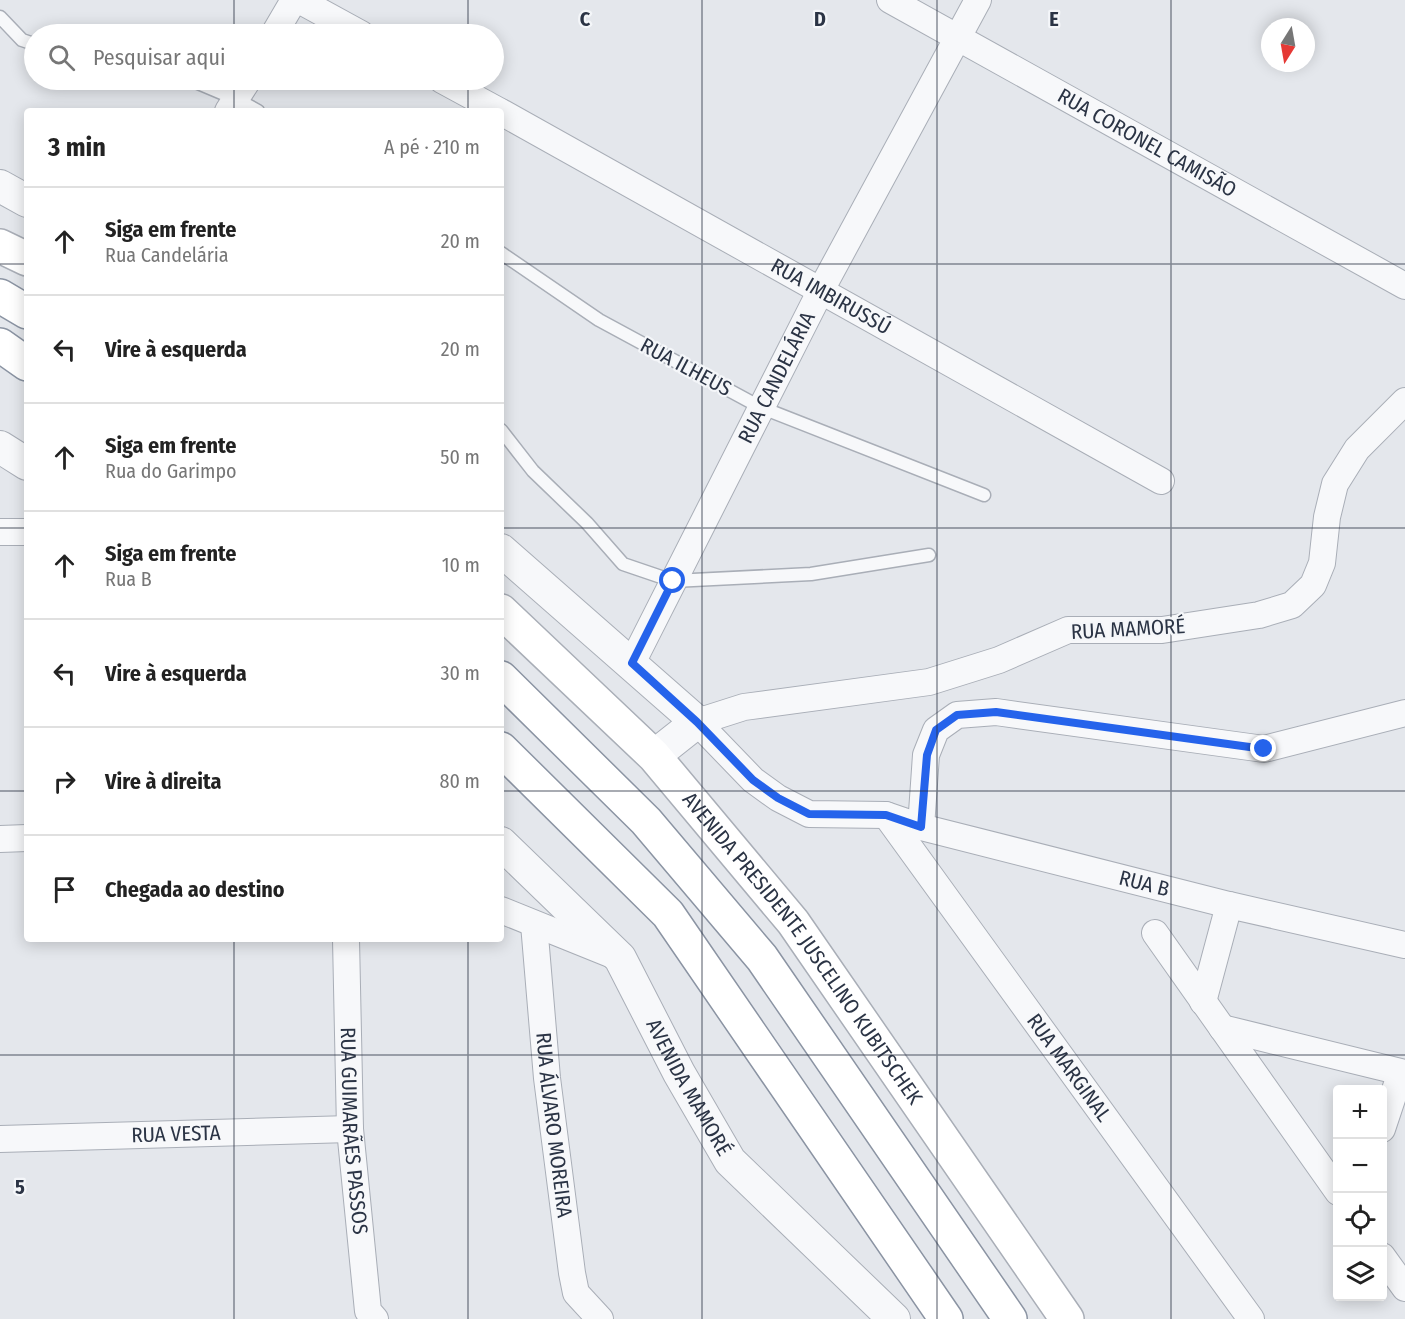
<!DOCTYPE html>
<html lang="pt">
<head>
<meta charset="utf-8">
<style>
	body { margin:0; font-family:"Fira Sans Condensed",sans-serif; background:#f2f2f2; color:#222 }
	.controls { position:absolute; right:18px; bottom:18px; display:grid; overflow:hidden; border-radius:6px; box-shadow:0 3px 15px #0003 }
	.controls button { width:54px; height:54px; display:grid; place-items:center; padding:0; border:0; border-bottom:2px solid #e0e0e0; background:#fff; color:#222; font:30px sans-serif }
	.compass { position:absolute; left:1261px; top:18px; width:54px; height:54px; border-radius:50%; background:#fff; box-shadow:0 3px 15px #0003; rotate:191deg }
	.stop { position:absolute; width:18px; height:18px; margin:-14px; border:4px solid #2563eb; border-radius:50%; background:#fff }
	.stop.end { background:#2563eb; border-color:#fff; box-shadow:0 2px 6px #0008 }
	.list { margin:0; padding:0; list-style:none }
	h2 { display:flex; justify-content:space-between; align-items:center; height:78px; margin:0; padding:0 24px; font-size:26px }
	h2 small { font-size:20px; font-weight:400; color:#767676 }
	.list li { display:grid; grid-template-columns:39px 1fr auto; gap:18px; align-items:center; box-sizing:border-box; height:108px; padding:0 24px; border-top:2px solid #e0e0e0 }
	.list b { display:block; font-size:22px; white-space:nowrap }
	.list p { margin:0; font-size:20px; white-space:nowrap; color:#767676 }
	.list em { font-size:20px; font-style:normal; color:#767676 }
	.icon { flex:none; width:33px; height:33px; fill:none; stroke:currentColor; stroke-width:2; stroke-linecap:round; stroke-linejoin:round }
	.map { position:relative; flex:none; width:1405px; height:1319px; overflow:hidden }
	.search { position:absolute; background:#fff; box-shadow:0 3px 15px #0003; left:24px; top:24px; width:480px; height:66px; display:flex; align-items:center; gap:15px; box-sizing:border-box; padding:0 21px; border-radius:33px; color:#767676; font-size:22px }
	.panel { position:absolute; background:#fff; box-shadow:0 3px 15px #0003; left:24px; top:108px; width:480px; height:834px; border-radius:6px }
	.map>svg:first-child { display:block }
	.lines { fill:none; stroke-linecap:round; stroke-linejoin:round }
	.service-casing { stroke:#a9aeb7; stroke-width:15 }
	.minor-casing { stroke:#a9aeb7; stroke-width:28 }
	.tertiary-casing { stroke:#a9aeb7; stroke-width:34 }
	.secondary-casing { stroke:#a9aeb7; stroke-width:36 }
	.trunk-casing { stroke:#8b94a3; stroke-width:36 }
	.service { stroke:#f7f8fa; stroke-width:12 }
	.minor { stroke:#f7f8fa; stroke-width:26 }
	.tertiary { stroke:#f7f8fa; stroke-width:32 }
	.secondary { stroke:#fff; stroke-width:33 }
	.trunk { stroke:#fff; stroke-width:33 }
	.route { stroke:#2563eb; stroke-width:8 }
	.grid { fill:none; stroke:#2b3445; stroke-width:1.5; stroke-opacity:0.55 }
	.labels { text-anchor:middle; stroke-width:4.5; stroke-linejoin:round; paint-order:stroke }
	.street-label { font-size:21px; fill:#2b3445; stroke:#f4f6f9 }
	.grid-label { font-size:20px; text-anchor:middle; font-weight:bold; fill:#2b3445; stroke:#f4f6f9; stroke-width:4.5; stroke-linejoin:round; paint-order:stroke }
</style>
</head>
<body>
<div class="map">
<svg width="1405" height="1319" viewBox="0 0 1405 1319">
	<rect width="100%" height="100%" fill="#e4e7ec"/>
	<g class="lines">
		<defs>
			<path id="service" d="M 0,17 L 22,40 L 34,44
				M 191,80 L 236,99 L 258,111
				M 501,253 L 599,320 L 760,407 L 984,495
				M 501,430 L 533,471 L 587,523 L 623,564 L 673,581 L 811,574 L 929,555"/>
			<g id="minor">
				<path d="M 299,0 L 361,34"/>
				<path id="s1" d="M 890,0 L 1405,286"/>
				<path d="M 274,34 L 294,0"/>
				<path d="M 442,80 L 499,111"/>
				<path d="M 228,111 L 248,80"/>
				<path id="s2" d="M 501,112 L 1161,481"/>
				<path id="s3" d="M 1405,401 L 1357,449 L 1335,484 L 1327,517 L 1322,563 L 1313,585 L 1292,605 L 1259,615 L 1162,630 L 1068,630 L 999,660 L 929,682 L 744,707 L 697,722 L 753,780 L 778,798 L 809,814 L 886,815 L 921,827 L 1229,905 L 1405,945"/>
				<path d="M 0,532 L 27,532"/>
				<path id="s4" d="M 632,663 L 821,290 L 978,0"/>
				<path id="s5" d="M 886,815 L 1251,1319"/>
				<path d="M 921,827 L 926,755 L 936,730 L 957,715 L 996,712 L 1264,749 L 1405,713"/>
				<path d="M 0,839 L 27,838"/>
				<path d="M 501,910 L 615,956"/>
				<path id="s6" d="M 534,924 L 547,1078 L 572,1273 L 576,1293 L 600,1319"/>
				<path d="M 1155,933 L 1338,1192"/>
				<path id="s7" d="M 346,939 L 350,1129 L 368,1311 L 375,1319"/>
				<path d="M 1203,1002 L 1229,905"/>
				<path d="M 1222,1028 L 1401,1072 L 1382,1129"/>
				<path id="s8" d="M 0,1139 L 350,1129"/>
				<path d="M 1382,1256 L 1405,1288"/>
			</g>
			<g id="tertiary">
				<path d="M 0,186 L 27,201"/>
				<path d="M 0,447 L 27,464"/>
				<path d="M 501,550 L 697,722 L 654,756"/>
				<path id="s9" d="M 501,843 L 620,958 L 679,1073 L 730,1161 L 894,1319"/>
			</g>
			<g id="secondary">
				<path d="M 0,246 L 27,259"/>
				<path id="s10" d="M 501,611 L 654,756 L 793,922 L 1067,1319"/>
			</g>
			<path id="trunk" d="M 0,296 L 27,312
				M 0,345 L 27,364
				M 501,678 L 646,821 L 762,958 L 1010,1319
				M 501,749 L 668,914 L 946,1319"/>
		</defs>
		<use href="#service" class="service-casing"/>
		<use href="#minor" class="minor-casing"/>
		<use href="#tertiary" class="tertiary-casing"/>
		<use href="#secondary" class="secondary-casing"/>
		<use href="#trunk" class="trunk-casing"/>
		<use href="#service" class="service"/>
		<use href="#minor" class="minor"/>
		<use href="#tertiary" class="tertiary"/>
		<use href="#secondary" class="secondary"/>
		<use href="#trunk" class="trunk"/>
	</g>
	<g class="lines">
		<path class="route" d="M 673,581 L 632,663 L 697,722 L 753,780 L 778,798 L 809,814 L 886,815 L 921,827 L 927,755 L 936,730 L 957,715 L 996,712 L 1264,749"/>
	</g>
	<path class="grid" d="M 234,0 L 234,34M 468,0 L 468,34M 702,0 L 702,1319M 937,0 L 937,1319M 1171,0 L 1171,1319M 234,80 L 234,111M 468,80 L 468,111M 0,264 L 27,264M 501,264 L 1405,264M 0,528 L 27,528M 501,528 L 1405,528M 0,791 L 27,791M 501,791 L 1405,791M 234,939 L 234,1319M 468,939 L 468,1319M 0,1055 L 1405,1055"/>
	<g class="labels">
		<g class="street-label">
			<text dy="7" stroke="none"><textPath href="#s1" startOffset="294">RUA CORONEL CAMISÃO</textPath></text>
			<text dy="7" stroke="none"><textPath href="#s2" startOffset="378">RUA IMBIRUSSÚ</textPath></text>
			<text transform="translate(686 367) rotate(28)" y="7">RUA ILHEUS</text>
			<text dy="7" stroke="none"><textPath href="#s4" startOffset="320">RUA CANDELÁRIA</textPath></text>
			<text transform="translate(1128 629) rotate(-3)" y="7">RUA MAMORÉ</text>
			<text dy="7" stroke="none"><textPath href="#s3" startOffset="1344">RUA B</textPath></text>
			<text dy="7" stroke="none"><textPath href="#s10" startOffset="454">AVENIDA PRESIDENTE JUSCELINO KUBITSCHEK</textPath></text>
			<text dy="7" stroke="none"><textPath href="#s5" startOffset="312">RUA MARGINAL</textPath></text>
			<text dy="7" stroke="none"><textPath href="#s9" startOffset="312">AVENIDA MAMORÉ</textPath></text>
			<text dy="7" stroke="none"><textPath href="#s6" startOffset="202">RUA ÁLVARO MOREIRA</textPath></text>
			<text dy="7" stroke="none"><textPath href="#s7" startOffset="192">RUA GUIMARÃES PASSOS</textPath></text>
			<text dy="7" stroke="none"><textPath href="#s8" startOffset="176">RUA VESTA</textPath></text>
		</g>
	</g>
	<g class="grid-label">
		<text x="585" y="26">C</text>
		<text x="820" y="26">D</text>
		<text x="1054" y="26">E</text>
		<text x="20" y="1194">5</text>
	</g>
</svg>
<div class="controls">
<button>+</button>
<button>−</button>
<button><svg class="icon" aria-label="locate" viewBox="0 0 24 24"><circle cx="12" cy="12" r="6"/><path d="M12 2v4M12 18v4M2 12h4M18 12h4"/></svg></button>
<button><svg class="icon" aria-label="layers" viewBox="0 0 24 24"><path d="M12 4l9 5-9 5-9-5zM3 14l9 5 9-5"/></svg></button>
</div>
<svg class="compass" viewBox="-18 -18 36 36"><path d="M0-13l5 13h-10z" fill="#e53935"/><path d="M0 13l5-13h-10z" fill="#767676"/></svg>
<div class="stop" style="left:673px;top:581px"></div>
<div class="stop end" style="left:1264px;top:749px"></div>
<div class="search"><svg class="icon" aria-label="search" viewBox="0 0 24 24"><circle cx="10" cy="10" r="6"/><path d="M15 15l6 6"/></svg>Pesquisar aqui</div>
<section class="panel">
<h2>3 min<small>A pé · 210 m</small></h2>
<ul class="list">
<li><svg class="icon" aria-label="ahead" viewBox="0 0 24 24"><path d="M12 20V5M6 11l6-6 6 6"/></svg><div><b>Siga em frente</b><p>Rua Candelária</p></div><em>20 m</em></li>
<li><svg class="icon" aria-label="left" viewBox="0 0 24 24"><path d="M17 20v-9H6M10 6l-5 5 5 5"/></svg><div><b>Vire à esquerda</b></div><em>20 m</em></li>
<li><svg class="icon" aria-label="ahead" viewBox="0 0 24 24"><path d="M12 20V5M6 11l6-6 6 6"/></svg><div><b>Siga em frente</b><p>Rua do Garimpo</p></div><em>50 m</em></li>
<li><svg class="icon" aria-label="ahead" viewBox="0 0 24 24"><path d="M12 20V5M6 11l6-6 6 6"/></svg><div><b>Siga em frente</b><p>Rua B</p></div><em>10 m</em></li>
<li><svg class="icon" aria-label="left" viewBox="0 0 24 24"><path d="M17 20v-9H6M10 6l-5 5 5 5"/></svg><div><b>Vire à esquerda</b></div><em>30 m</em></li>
<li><svg class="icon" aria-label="right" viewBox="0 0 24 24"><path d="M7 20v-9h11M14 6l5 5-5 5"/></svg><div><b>Vire à direita</b></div><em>80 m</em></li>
<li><svg class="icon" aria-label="arrive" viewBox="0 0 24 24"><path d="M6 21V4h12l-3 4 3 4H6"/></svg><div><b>Chegada ao destino</b></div></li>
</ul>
</section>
</div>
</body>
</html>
